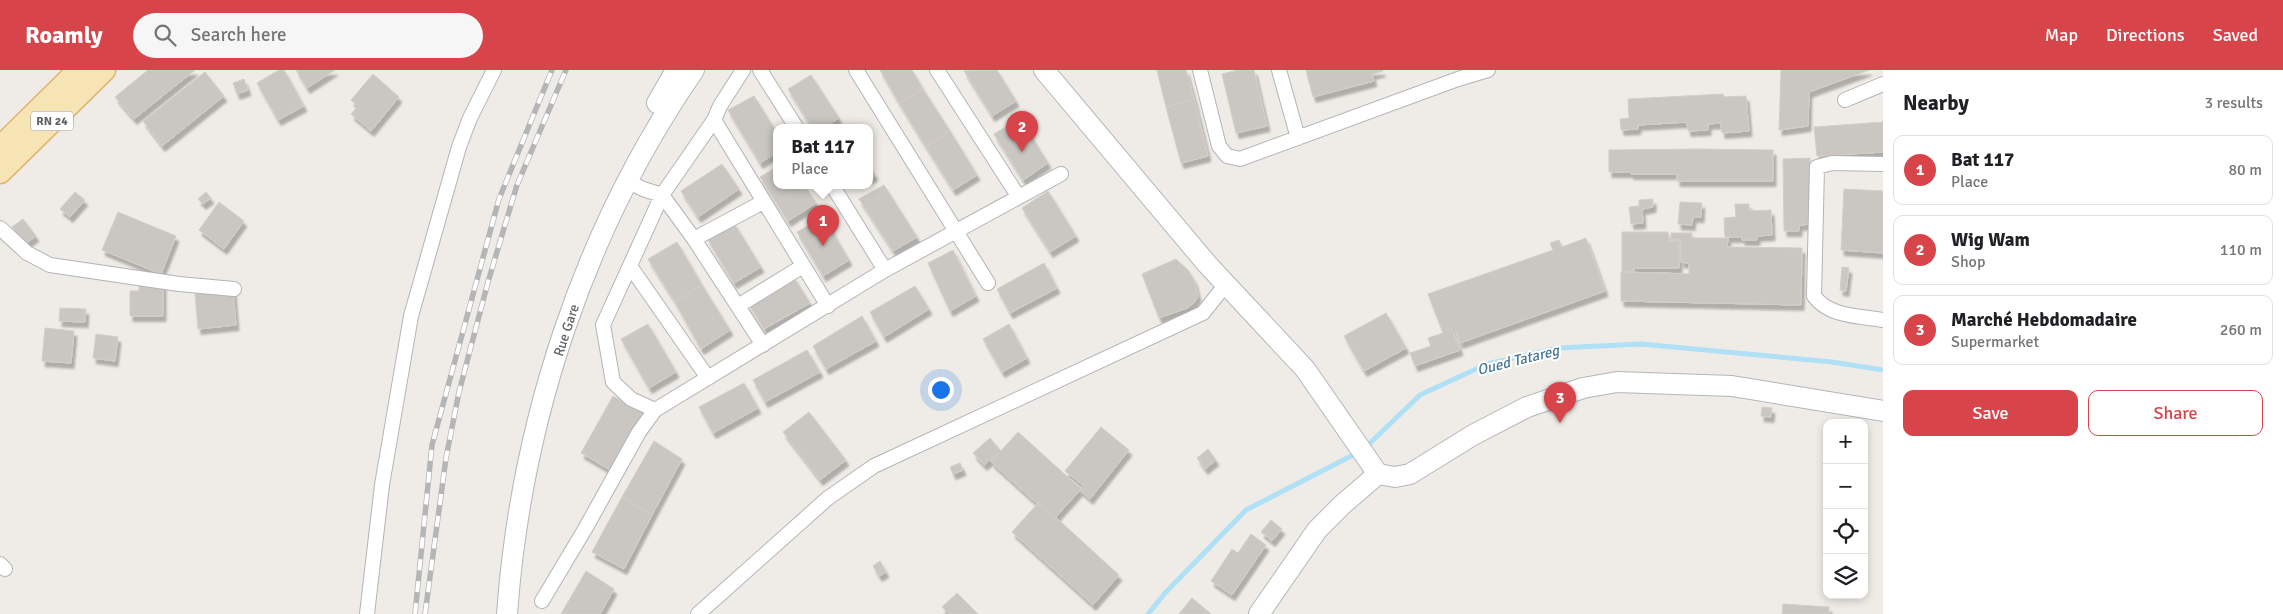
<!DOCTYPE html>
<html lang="en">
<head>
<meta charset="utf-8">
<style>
	body { margin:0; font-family:Signika,sans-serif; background:#f6f6f6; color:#202124 }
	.controls { position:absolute; right:15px; bottom:15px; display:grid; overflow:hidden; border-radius:10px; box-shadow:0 2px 8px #0003 }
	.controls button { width:45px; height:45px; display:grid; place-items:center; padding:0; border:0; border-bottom:1px solid #e0e0e0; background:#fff; color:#202124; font:25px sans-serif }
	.you { position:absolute; left:940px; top:319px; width:18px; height:18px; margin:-12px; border:4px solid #fff; border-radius:50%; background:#1a73e8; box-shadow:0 0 0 8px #1a73e833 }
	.badge { display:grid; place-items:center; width:32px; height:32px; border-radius:50%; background:#d7444a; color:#fff; font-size:16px; font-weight:700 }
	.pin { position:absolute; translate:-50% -41px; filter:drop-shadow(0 1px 2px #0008) }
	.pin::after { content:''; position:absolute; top:26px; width:18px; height:15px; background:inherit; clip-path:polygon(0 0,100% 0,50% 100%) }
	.popup { position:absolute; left:773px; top:54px; width:100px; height:65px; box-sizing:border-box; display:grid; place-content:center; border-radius:10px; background:#fff; filter:drop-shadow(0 1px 4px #0005); font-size:16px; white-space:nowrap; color:#757577 }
	.popup b { font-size:19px; color:#202124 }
	.popup::after { content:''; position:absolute; left:50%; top:100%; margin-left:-10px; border:10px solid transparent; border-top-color:#fff }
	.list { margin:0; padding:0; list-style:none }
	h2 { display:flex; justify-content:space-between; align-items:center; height:65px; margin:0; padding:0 20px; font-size:21px }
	h2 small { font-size:16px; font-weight:400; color:#757577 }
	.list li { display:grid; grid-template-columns:32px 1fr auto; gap:15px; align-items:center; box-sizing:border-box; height:70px; margin:0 10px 10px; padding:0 10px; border:1px solid #e0e0e0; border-radius:10px }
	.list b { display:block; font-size:19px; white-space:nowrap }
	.list p { margin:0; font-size:16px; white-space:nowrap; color:#757577 }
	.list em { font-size:16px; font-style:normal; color:#757577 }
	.actions { display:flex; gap:10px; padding:15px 20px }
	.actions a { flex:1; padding:11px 0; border:1px solid #d7444a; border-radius:10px; text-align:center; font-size:18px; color:#d7444a }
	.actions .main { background:#d7444a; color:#fff }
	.icon { flex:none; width:28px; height:28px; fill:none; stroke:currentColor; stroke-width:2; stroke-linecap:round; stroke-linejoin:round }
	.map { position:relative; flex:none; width:1883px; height:544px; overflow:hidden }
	header { display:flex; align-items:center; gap:30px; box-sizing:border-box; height:70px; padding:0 25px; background:#d7444a; color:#fff }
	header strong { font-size:24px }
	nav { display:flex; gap:28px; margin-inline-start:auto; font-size:18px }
	.search { width:350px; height:45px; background:#f6f6f6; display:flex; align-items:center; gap:12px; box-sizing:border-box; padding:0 18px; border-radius:28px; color:#757577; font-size:19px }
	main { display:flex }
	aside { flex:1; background:#fff }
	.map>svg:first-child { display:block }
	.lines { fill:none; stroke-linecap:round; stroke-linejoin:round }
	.stream { stroke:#afe0f6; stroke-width:5 }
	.building { fill:#cac7c3; stroke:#d3cdc6; filter:url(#shadow) }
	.street-casing { stroke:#b2b4b7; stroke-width:16 }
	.secondary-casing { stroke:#b3b6ba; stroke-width:22 }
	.primary-casing { stroke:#e3b36c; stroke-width:25 }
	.street { stroke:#fff; stroke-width:14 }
	.secondary { stroke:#fff; stroke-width:20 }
	.primary { stroke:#f7e4b4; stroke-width:22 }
	.rail-casing { stroke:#b4b5b5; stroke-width:5.5 }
	.rail { stroke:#fff; stroke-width:4; stroke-dasharray:11; stroke-linecap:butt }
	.labels { text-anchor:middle; stroke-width:4; stroke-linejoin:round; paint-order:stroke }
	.shield { fill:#fff; stroke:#8e9193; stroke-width:1 }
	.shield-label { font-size:12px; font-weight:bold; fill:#5e6265 }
	.street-label { font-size:14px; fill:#5e6265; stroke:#fff }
	.water-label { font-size:15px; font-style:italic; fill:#477797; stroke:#fff }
</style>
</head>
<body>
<header>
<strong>Roamly</strong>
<div class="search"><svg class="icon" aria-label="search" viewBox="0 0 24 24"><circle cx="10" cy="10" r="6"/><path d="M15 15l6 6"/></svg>Search here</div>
<nav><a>Map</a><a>Directions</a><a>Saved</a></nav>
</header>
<main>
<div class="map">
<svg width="1883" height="544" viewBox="0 0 1883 544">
	<defs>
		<filter id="shadow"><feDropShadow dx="3" dy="5.5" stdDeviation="1" flood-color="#0004"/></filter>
	</defs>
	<rect width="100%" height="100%" fill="#efece7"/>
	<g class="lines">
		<path class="stream" d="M 1366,377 L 1420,325 L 1487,294 L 1558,278 L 1641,274 L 1832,292 L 1883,300
			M 1148,544 L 1166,522 L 1246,440 L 1359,382"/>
	</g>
	<path class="building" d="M 148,0 L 195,0 L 134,49 L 115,27 Z
		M 279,0 L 284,0 L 304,36 L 278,50 L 257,13 Z
		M 296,0 L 335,0 L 307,18 Z
		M 880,0 L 912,0 L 923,19 L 899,33 Z
		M 997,0 L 1016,31 L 992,46 L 964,1 Z
		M 1157,0 L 1186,0 L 1194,29 L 1166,37 Z
		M 1238,0 L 1254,0 L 1267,56 L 1236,63 L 1222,4 Z
		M 1306,0 L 1382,0 L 1383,1 L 1372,4 L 1374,11 L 1313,27 Z
		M 1781,0 L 1869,0 L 1809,22 L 1808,56 L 1779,60 Z
		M 205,2 L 224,26 L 162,76 L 143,51 Z
		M 373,4 L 399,27 L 371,61 L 351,44 L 358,36 L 351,30 Z
		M 811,5 L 839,48 L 824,57 L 812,57 L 788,19 Z
		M 244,9 L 248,20 L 237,24 L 233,13 Z
		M 923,19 L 950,61 L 926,77 L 899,33 Z
		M 1723,24 L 1724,27 L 1746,26 L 1749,61 L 1722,63 L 1721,53 L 1708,54 L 1708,60 L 1688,61 L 1687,52 L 1638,55 L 1638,59 L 1621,60 L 1620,49 L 1629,48 L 1628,29 Z
		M 754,26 L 777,63 L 777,82 L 760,93 L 728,40 Z
		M 1194,29 L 1208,86 L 1181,93 L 1166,37 Z
		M 1020,48 L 1048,93 L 1023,110 L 994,64 Z
		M 1883,52 L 1883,82 L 1817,86 L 1814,57 Z
		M 950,61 L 977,105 L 953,120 L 926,77 Z
		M 1698,79 L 1773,80 L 1773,111 L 1677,111 L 1677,104 L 1631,104 L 1630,102 L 1609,102 L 1609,80 Z
		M 1810,88 L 1812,154 L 1799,155 L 1799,161 L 1784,161 L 1783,89 Z
		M 722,94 L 739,119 L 698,147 L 681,121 Z
		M 869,96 L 875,105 L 869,109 Z
		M 777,97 L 777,115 L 804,115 L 816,133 L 788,151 L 760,107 Z
		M 884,115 L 917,167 L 893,181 L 859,129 Z
		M 1844,119 L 1883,121 L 1883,183 L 1841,180 Z
		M 1048,121 L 1076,166 L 1050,182 L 1022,138 Z
		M 75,122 L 85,130 L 70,147 L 60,139 Z
		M 206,122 L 211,128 L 203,134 L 198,129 Z
		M 1653,129 L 1653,137 L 1642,139 L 1643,153 L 1631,154 L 1629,137 L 1639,136 L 1639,130 Z
		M 219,132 L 244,151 L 224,179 L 199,160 Z
		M 1680,132 L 1702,133 L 1701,147 L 1693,147 L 1692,155 L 1678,154 Z
		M 1735,134 L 1749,134 L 1749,141 L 1771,140 L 1772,165 L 1757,166 L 1757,170 L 1742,170 L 1742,167 L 1725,167 L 1724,148 L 1736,147 Z
		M 118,142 L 176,166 L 161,204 L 102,180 Z
		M 824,147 L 849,190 L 823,206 L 797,162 Z
		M 23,149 L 36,166 L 25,174 L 12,157 Z
		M 734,153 L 761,197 L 734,213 L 707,168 Z
		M 1622,162 L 1668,162 L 1669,171 L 1679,171 L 1679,198 L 1634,198 L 1634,201 L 1622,202 Z
		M 1671,163 L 1692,163 L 1692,168 L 1728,168 L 1727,177 L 1802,178 L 1801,235 L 1621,231 L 1621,202 L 1689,204 L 1689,193 L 1681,192 L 1681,170 L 1671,170 Z
		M 1586,168 L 1605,221 L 1460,273 L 1454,257 L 1452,258 L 1460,280 L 1415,296 L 1410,283 L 1431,276 L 1428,268 L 1443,263 L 1428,224 L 1553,180 L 1550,173 L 1559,170 L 1562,177 Z
		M 677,172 L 702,215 L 675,232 L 648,189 Z
		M 953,180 L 976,226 L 950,241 L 928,193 Z
		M 1176,189 L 1188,200 L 1194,210 L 1198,226 L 1194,233 L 1187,238 L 1159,248 L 1142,204 Z
		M 1044,193 L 1057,218 L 1010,243 L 997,219 Z
		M 1842,197 L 1849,198 L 1846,221 L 1840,220 Z
		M 793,206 L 810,233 L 764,259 L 748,233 Z
		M 139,214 L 163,214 L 163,246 L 130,246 L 130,221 L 139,221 Z
		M 702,215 L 730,260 L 701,279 L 675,232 Z
		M 915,216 L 929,239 L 884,267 L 870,242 Z
		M 233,220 L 236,255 L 198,259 L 195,224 Z
		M 60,238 L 86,239 L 85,252 L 59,251 Z
		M 1386,243 L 1406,278 L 1364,301 L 1344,266 Z
		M 862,246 L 876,271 L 826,299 L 813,276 Z
		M 648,254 L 676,302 L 649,318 L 621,269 Z
		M 1009,254 L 1027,288 L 1002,302 L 983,269 Z
		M 45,258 L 74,261 L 71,293 L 42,291 Z
		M 96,264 L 118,267 L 115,291 L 93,288 Z
		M 807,280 L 820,302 L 765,332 L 753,310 Z
		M 744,313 L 758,338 L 713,363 L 699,337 Z
		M 613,326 L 643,343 L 610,400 L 581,383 Z
		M 1762,337 L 1772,338 L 1771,347 L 1761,346 Z
		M 809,342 L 846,390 L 820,410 L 783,362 Z
		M 1101,357 L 1129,380 L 1090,429 L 1080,420 L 1084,416 L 1065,401 Z
		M 1018,362 L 1081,419 L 1054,449 L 991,392 Z
		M 990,368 L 1001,381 L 984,395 L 973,383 Z
		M 654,371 L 682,389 L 652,445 L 622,427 Z
		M 1208,379 L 1216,390 L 1205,399 L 1197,388 Z
		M 960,393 L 963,400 L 953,404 L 950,397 Z
		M 622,427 L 652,445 L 624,499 L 592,482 Z
		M 1039,432 L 1119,505 L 1093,535 L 1012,462 Z
		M 1271,450 L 1282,459 L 1272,471 L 1261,462 Z
		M 1251,464 L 1266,475 L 1232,525 L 1211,511 L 1232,479 L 1238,483 Z
		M 880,491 L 886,502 L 879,506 L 873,496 Z
		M 586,501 L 614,519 L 600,544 L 561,544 Z
		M 957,523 L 978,544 L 949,544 L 942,537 Z
		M 1192,528 L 1211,544 L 1179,544 Z
		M 1783,534 L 1829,537 L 1829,544 L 1782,544 Z"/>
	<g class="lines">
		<defs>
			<path id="street" d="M 743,0 L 720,36 L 714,50 L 828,236
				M 760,0 L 796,57
				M 856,0 L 988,213
				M 937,0 L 1018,126
				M 1200,0 L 1219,76 L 1227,86 L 1240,89 L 1458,9 L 1488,0
				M 1279,0 L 1298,68
				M 1845,30 L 1883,14
				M 1883,94 L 1832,93 L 1817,97 L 1814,226 C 1829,247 1859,246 1883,250
				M 627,111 L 643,119 L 662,125 L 694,169 L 763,275
				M 832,115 L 885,200
				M 0,158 L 27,183 L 50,195 L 179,214 L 234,219
				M 694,169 L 763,132
				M 630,196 L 708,308
				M 738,236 L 803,196
				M 655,340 L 631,329 L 613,312 L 603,255 L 662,125 L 714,50
				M 0,494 L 5,499
				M 542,531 L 585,459 L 639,362 L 655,340 L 885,200 L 1061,104
				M 367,544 L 382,415 L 411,246 L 459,77 L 470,48 L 494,0
				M 698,544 L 828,428 L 874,396 L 1203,243 L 1226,214"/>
			<path id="secondary" d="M 1044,0 L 1207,194 L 1305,299 L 1378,404 L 1395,407 L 1410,404 L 1473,365 L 1527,337 L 1583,318 L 1617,312 L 1732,316 L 1883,341
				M 657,33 L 676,0
				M 507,544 C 521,352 584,159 694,0
				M 1259,544 L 1317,460 L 1343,434 L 1378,404"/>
			<path id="primary" d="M 0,78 L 79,0
				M 0,102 L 104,0"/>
		</defs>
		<use href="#street" class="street-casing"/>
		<use href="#secondary" class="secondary-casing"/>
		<use href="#primary" class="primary-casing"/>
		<use href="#street" class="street"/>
		<use href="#secondary" class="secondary"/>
		<use href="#primary" class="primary"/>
		<defs>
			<path id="rail" d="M 415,544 L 432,375 L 499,129 L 552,0
				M 425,544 L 446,388 L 459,322 L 488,212 L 517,115 L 566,0"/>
		</defs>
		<use href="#rail" class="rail-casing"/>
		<use href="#rail" class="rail"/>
	</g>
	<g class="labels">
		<rect class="shield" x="31" y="41.5" width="42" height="19" rx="4"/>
		<g class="shield-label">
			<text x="52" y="55">RN 24</text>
		</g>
		<g class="street-label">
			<text transform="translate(566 260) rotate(-72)" y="5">Rue Gare</text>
		</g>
		<g class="water-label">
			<text transform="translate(1518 290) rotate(-14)" y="5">Oued Tatareg</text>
		</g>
	</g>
</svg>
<div class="controls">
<button>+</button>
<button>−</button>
<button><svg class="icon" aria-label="locate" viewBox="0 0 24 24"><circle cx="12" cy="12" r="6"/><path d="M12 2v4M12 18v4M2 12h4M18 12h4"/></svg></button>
<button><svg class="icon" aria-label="layers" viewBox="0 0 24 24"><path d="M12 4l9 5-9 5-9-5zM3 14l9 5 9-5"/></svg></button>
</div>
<div class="you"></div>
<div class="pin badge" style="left:823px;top:176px">1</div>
<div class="popup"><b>Bat 117</b>Place</div>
<div class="pin badge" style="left:1022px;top:82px">2</div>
<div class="pin badge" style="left:1560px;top:353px">3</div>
</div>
<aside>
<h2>Nearby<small>3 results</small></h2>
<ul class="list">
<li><span class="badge">1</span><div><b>Bat 117</b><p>Place</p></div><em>80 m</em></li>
<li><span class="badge">2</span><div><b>Wig Wam</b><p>Shop</p></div><em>110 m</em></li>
<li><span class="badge">3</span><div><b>Marché Hebdomadaire</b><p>Supermarket</p></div><em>260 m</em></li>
</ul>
<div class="actions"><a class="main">Save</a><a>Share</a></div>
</aside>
</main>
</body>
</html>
